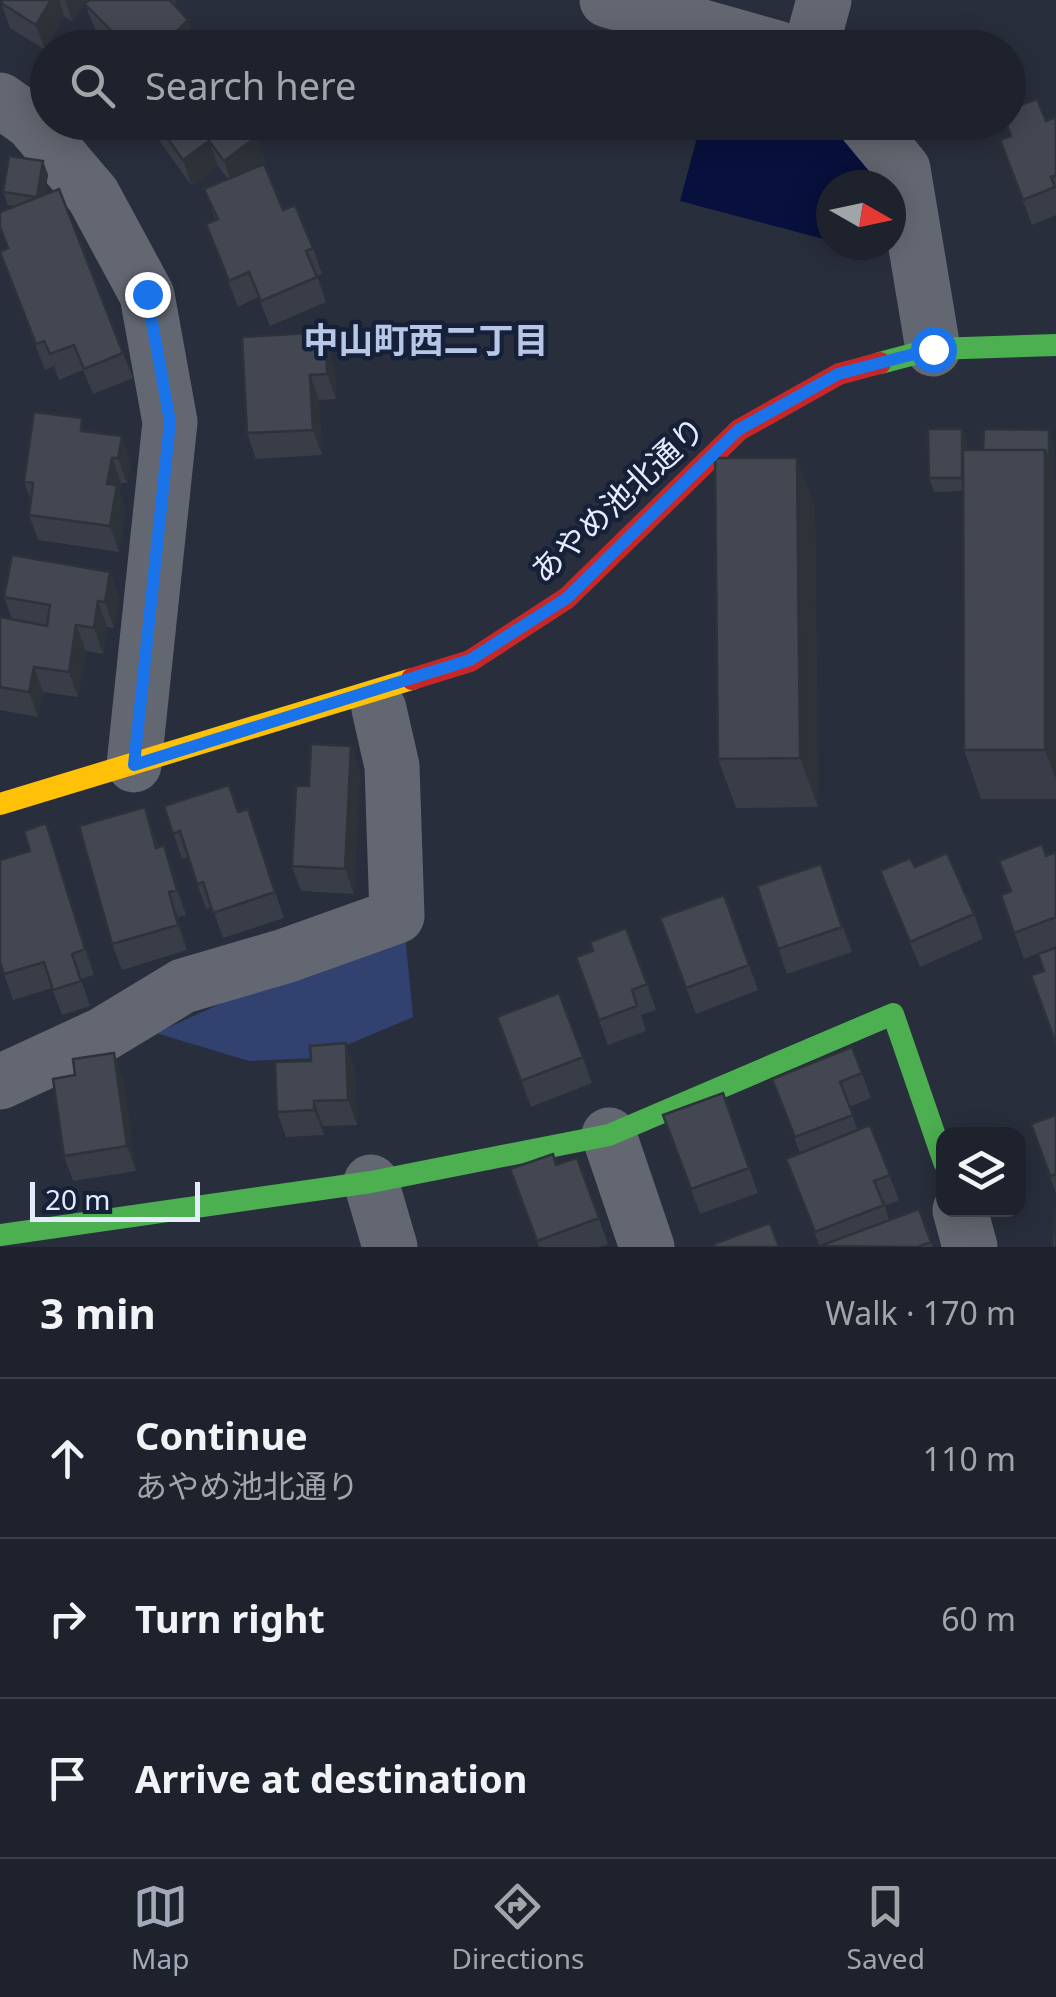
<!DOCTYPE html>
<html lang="en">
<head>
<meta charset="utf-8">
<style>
	body { margin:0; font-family:"Noto Sans","Noto Sans JP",sans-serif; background:#2b2f38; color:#f1f3f6 }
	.controls { position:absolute; right:30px; bottom:30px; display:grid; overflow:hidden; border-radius:20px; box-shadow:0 5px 25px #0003 }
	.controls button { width:90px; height:90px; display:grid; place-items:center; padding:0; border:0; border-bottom:2px solid #3c3f48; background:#1e222c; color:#f1f3f6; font:50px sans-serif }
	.compass { position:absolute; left:816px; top:170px; width:90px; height:90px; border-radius:50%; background:#1e222c; box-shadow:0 5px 25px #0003; rotate:99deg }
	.scale { position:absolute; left:30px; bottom:25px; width:170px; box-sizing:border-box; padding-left:10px; border:5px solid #e3ebfc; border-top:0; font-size:28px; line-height:35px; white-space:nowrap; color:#e3ebfc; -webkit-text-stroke:8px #172039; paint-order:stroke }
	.stop { position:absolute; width:30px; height:30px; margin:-22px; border:8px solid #1a73e8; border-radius:50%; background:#fff }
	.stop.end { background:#1a73e8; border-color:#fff; box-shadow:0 2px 10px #0008 }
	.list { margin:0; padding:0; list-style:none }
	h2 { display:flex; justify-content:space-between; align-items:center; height:130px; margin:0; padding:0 40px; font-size:42px }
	h2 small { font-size:32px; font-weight:400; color:#a1a4a9 }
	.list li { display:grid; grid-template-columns:65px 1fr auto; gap:30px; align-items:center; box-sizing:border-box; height:160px; padding:0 40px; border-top:2px solid #3c3f48 }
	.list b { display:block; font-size:38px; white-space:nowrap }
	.list p { margin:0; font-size:32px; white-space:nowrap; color:#a1a4a9 }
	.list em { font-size:32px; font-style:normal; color:#a1a4a9 }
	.icon { flex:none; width:55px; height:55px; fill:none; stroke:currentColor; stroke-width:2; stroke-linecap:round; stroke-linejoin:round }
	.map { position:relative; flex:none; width:1056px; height:1247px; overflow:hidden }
	.search { position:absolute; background:#1e222c; box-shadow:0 5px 25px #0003; left:30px; right:30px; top:30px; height:110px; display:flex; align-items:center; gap:25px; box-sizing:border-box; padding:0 35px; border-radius:55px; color:#a1a4a9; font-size:38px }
	.sheet { height:610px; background:#1e222c }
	nav { display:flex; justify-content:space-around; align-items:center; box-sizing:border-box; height:140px; border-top:2px solid #3c3f48; background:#1e222c; font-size:28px; color:#a1a4a9 }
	nav a { display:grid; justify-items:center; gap:5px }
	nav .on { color:#a2a9b8 }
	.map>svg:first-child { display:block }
	.green { fill:#324270 }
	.water { fill:#08103d }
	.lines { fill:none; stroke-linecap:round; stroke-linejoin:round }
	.street { stroke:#636771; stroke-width:55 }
	.fast { stroke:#4caf50; stroke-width:22 }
	.slow { stroke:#ffc107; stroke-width:22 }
	.jam { stroke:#c62828; stroke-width:22 }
	.wall { fill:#393d47 }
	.shaded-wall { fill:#2e3239 }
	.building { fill:#424752; stroke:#2e3239; stroke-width:2.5 }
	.route { stroke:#1a73e8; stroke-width:12 }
	.labels { text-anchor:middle; stroke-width:9; stroke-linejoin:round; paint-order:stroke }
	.street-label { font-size:32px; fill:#e3ebfc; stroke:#172039 }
	.neighbourhood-label { font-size:35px; font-weight:bold; fill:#b8c6e7; stroke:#172039 }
</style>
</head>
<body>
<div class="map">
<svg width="1056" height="1247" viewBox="0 0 1056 1247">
	<rect width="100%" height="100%" fill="#282e3b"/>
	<path class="green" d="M 404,924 L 413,1017 L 316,1058 L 249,1061 L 156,1033 L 335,952 Z"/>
	<path class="water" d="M 701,123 L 839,123 L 879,185 L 831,185 L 831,241 L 680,201 Z"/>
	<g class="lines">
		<path class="street" d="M 607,0 L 777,48
			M 811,48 L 824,0
			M 0,100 L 31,122 L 93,195 L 147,295 L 170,422 L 134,765
			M 864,122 L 903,169 L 933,349
			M 0,1082 L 102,1035 L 183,986 L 285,956 L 397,916 L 392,766 L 379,709
			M 609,1135 L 647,1247
			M 371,1182 L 390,1247
			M 960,1210 L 970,1247"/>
		<path class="fast" d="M 880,363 L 933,349 L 1056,345
			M 0,1235 L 371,1182 L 609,1135 L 893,1014 L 944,1162"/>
		<path class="slow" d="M 0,804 L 412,679"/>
		<path class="jam" d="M 412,679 L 470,661 L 567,598 L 739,430 L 839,374 L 880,363"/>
	</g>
	<path class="wall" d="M 3,0 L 87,0 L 73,22 L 65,17 L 45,50 L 10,28 L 1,3 Z
		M 89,0 L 175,0 L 177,8 L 198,45 L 195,48 L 113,48 L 95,29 L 85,4 Z
		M 1056,119 L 1056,215 L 1032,225 L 1000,140 L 1046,121 Z
		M 148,122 L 245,122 L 256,137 L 266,163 L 264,164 L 283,210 L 313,248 L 322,274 L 317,276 L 326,302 L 270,326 L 258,297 L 238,307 L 206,224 L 216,220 L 204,189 L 228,179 L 218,166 L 192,186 L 150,128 Z
		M 43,161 L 48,175 L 45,194 L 123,353 L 133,378 L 93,394 L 83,370 L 59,380 L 54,366 L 45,370 L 9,277 L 14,206 L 8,205 L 3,192 Z
		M 316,343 L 335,368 L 336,399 L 319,400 L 322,455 L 256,459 L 247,433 Z
		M 962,429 L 967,442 L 967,450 L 1054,443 L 1054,474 L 1056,481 L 1056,799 L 981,799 L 964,750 L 963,491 L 934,492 L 929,478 Z
		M 86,431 L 131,462 L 127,483 L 121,483 L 119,492 L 126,510 L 119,552 L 38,540 L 29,515 L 31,501 L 24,481 Z
		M 815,506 L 818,807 L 736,808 L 718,759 Z
		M 4,597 L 120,597 L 114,628 L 107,627 L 103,654 L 86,651 L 78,697 L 43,692 L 38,717 L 0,710 L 0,617 L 12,619 Z
		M 351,746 L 360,771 L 354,894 L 301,891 L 292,866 L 309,786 Z
		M 164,806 L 239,812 L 248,809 L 284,918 L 223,938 L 212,907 L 206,909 L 188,857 L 182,859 Z
		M 145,807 L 158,847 L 164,845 L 173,870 L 186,915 L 178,917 L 187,950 L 122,970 L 112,944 Z
		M 55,848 L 94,975 L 81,979 L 90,1006 L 62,1015 L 52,988 L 13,1000 L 0,962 Z
		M 1056,852 L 1056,946 L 1024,959 L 1001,895 L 1010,891 L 1046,856 Z
		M 821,864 L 852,952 L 787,974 L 757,886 Z
		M 915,867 L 974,914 L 983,939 L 920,967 L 880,871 Z
		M 724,895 L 758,990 L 696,1014 L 660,918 Z
		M 576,957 L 647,984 L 656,1010 L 641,1015 L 646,1031 L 608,1045 Z
		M 559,993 L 592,1083 L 531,1107 L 497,1017 Z
		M 346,1043 L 355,1069 L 357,1125 L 323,1126 L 324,1135 L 286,1137 L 277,1112 L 311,1061 Z
		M 862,1073 L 871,1098 L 849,1107 L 858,1130 L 870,1125 L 899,1200 L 885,1206 L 889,1220 L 919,1209 L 933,1247 L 820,1247 L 786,1159 L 800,1153 L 772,1079 Z
		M 123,1078 L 136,1171 L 73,1181 L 64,1156 Z
		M 723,1093 L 758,1193 L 700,1214 L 663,1115 Z
		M 1056,1115 L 1056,1193 L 1040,1150 Z
		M 577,1158 L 608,1244 L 599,1247 L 539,1247 L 510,1169 L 557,1165 Z"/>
	<path class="shaded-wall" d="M 51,0 L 59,0 L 65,17 L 45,50 L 36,25 Z
		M 65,0 L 87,0 L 73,22 Z
		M 188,20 L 198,45 L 195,48 L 160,48 Z
		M 256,137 L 266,163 L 233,187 L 224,161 Z
		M 209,141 L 218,166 L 192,186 L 183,160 Z
		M 43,161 L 48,175 L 42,211 L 37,197 Z
		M 326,342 L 335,368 L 336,399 L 327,374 Z
		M 310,375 L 319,400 L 322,455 L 313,430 Z
		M 962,429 L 967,442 L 966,491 L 962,478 Z
		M 1049,430 L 1054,443 L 1054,474 L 1056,481 L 1056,779 L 1045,750 L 1045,450 Z
		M 122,436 L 131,462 L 127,483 L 118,458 Z
		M 112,458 L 121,483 L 119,492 L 126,510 L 119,552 L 110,526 L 107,484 Z
		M 797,458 L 815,506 L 818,807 L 800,758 Z
		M 110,572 L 120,597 L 114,628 L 105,602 Z
		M 98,601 L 107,627 L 103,654 L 94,628 Z
		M 76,625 L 86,651 L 78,697 L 69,672 Z
		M 34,667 L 43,692 L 38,717 L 29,692 Z
		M 351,746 L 360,771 L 354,894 L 345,869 Z
		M 248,809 L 257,834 L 284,918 L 275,892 Z
		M 46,823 L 55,848 L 94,975 L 85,949 Z
		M 164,845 L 173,870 L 186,915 L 177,890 Z
		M 169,892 L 178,917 L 187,950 L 178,925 Z
		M 346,1043 L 355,1069 L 357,1125 L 348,1100 Z
		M 114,1053 L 123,1078 L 136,1171 L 127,1146 Z
		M 314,1101 L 323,1126 L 324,1135 L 314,1110 Z"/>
	<path class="building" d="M 3,0 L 51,0 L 36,25 L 1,3 Z
		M 89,0 L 170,0 L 188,20 L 160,48 L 128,48 L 85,4 Z
		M 212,36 L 221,48 L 203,48 L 201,45 Z
		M 1037,99 L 1046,121 L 1055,117 L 1056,119 L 1056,175 L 1051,177 L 1055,187 L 1023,200 L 1000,140 L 1011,136 L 1006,122 L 1008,122 L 1008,110 Z
		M 156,122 L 245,122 L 256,137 L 224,161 L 209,141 L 183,160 Z
		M 9,156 L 43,161 L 37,197 L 3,192 Z
		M 264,164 L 283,210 L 295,205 L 313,248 L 306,251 L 317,277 L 261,301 L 249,272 L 229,281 L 206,224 L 218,219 L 204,189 Z
		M 59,189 L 123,353 L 84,369 L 74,345 L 50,354 L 44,341 L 36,344 L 0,252 L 8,248 L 0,227 L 0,212 Z
		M 313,333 L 313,343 L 326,342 L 327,374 L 310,375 L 313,430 L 247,433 L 242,337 Z
		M 34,412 L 82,418 L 81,431 L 122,436 L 118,458 L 112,458 L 107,484 L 117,485 L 110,526 L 29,515 L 33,483 L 24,481 Z
		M 928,429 L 962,429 L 962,478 L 929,478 Z
		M 984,429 L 1049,430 L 1049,461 L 1045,450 L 983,450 Z
		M 963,450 L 1045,450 L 1045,750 L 964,750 Z
		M 715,458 L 797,458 L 800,758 L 718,759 Z
		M 12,555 L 110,572 L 105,602 L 98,601 L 94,628 L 76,625 L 69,672 L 34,667 L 29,692 L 0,687 L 0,617 L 47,626 L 50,605 L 4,597 Z
		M 311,744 L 351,746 L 345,869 L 292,866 L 296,786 L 309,786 Z
		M 229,785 L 238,812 L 248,809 L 275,892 L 213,913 L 203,882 L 197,884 L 180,831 L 173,834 L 164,806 Z
		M 145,807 L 156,848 L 164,845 L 177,890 L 169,892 L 178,925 L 112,944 L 79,826 Z
		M 46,823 L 85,949 L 72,954 L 81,981 L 53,990 L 44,962 L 4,974 L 0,962 L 0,860 L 30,851 L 24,831 Z
		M 1042,844 L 1046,856 L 1056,852 L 1056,917 L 1014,933 L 1001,895 L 1011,891 L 999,861 Z
		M 947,853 L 974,914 L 910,942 L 880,871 L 910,858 L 915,867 Z
		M 821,864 L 842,927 L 778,949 L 757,886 Z
		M 724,895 L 749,965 L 686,988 L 660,918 Z
		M 626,928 L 647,984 L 632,990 L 637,1006 L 599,1020 L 576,957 L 593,951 L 590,942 Z
		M 1056,948 L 1056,1044 L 1031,975 L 1044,971 L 1038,954 Z
		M 559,993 L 583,1057 L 521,1081 L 497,1017 Z
		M 346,1043 L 348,1100 L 314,1101 L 314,1110 L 277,1112 L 275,1062 L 311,1061 L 310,1046 Z
		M 852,1047 L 862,1073 L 840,1082 L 853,1115 L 795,1137 L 772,1079 Z
		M 114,1053 L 127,1146 L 64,1156 L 53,1079 L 75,1075 L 73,1059 Z
		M 723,1093 L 749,1168 L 691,1189 L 663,1115 Z
		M 1056,1115 L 1056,1174 L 1050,1176 L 1031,1124 Z
		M 870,1125 L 890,1175 L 874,1181 L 884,1205 L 815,1232 L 786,1159 Z
		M 553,1154 L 556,1165 L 577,1158 L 599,1218 L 537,1241 L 510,1169 Z
		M 1056,1207 L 1056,1247 L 1052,1247 Z
		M 919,1209 L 931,1242 L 918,1247 L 820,1246 Z
		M 770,1223 L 779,1247 L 715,1247 L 714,1244 Z"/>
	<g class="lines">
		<path class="route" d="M 147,294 L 170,422 L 134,765 L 470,660 L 567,598 L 738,430 L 838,374 L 933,349"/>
	</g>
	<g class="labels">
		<g class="street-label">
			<text transform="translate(618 500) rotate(-43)" y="11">あやめ池北通り</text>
		</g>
		<g class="neighbourhood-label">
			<text x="426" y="353">中山町西二丁目</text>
		</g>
	</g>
</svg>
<div class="controls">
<button><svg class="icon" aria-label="layers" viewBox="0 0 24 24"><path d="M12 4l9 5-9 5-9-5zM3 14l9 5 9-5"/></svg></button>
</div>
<svg class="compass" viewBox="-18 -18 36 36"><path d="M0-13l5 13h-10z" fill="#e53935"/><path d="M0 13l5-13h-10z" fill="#a1a4a9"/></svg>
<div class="scale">20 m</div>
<div class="stop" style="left:933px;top:349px"></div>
<div class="stop end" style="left:147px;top:294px"></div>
<div class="search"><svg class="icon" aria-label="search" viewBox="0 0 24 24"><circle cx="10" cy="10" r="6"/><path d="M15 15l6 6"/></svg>Search here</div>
</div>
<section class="sheet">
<h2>3 min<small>Walk · 170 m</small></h2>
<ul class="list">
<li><svg class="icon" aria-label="ahead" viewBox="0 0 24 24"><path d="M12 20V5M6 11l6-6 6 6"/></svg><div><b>Continue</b><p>あやめ池北通り</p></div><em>110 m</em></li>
<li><svg class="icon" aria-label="right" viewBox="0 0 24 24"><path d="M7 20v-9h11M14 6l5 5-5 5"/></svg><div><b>Turn right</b></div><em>60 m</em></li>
<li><svg class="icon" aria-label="arrive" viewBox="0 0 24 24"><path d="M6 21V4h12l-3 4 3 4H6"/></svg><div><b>Arrive at destination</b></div></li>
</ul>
</section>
<nav>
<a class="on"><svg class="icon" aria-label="map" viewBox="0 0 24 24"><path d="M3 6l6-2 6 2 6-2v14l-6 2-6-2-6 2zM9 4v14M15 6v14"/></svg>Map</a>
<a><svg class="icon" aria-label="directions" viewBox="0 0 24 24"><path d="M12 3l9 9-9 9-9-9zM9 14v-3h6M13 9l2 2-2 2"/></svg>Directions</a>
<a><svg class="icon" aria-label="saved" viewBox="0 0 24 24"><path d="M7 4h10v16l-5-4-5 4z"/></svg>Saved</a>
</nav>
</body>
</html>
